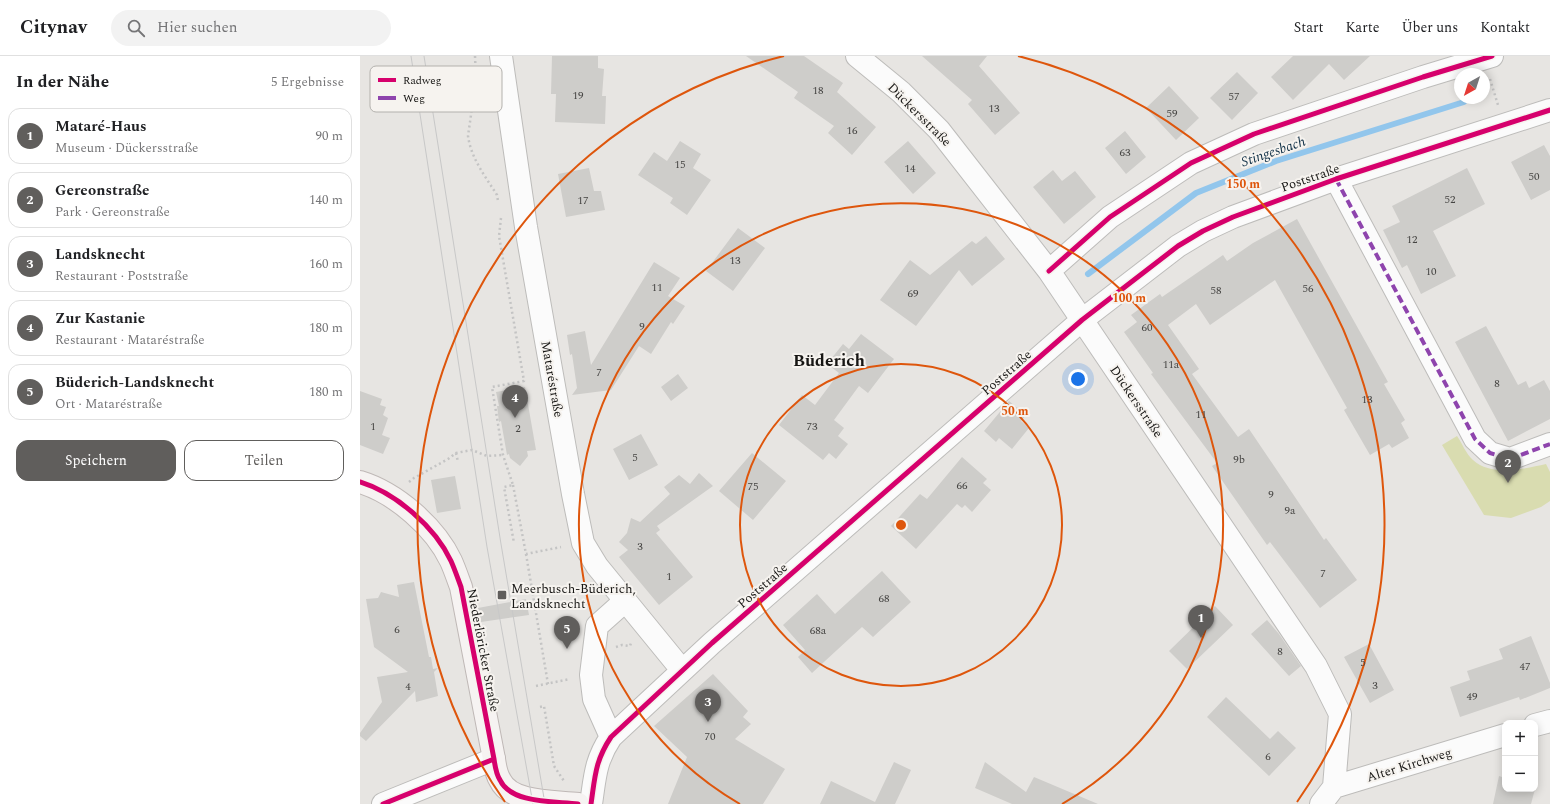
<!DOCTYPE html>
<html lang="de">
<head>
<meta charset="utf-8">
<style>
	body { margin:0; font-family:Spectral,serif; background:#f2f2f2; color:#202124 }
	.controls { position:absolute; right:12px; bottom:12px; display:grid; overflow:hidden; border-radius:8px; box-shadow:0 2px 10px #0003 }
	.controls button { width:36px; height:36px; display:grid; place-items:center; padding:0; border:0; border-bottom:1px solid #e0e0e0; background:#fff; color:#202124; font:20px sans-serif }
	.compass { position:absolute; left:1094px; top:12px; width:36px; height:36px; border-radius:50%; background:#fff; box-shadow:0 2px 10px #0003; rotate:219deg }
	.you { position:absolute; left:718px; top:323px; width:14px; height:14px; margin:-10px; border:3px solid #fff; border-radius:50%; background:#1a73e8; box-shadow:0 0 0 6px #1a73e833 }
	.badge { display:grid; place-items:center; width:26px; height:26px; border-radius:50%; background:#605e5c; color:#fff; font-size:13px; font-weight:700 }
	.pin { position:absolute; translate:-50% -33px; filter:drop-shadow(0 1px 2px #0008) }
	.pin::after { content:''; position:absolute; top:21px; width:14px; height:12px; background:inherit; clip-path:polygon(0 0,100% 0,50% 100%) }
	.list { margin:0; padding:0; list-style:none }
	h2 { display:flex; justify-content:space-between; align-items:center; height:52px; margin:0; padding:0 16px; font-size:17px }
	h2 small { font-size:13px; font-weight:400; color:#757577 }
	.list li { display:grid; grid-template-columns:26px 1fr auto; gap:12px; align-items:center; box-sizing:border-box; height:56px; margin:0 8px 8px; padding:0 8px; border:1px solid #e0e0e0; border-radius:12px }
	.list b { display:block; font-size:15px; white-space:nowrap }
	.list p { margin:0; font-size:13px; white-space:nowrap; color:#757577 }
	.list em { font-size:13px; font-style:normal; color:#757577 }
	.actions { display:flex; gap:8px; padding:12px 16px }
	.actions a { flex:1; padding:9px 0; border:1px solid #605e5c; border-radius:12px; text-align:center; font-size:14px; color:#605e5c }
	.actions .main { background:#605e5c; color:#fff }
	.icon { flex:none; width:22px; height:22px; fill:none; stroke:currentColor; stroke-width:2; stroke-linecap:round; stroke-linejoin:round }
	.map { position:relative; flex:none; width:1190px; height:748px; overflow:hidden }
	header { display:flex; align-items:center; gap:24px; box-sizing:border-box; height:56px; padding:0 20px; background:#fff; border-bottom:1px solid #e0e0e0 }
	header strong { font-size:19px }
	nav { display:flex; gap:22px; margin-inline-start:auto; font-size:14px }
	.search { width:280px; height:36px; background:#f2f2f2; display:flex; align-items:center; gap:10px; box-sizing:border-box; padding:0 14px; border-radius:22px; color:#757577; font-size:15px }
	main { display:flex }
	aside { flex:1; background:#fff }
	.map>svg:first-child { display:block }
	.green { fill:#d9dcb0 }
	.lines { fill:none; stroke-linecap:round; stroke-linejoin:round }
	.stream { stroke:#92c6ec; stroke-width:6 }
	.building { fill:#cecdca }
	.minor-casing { stroke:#bdbcba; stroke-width:24 }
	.major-casing { stroke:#bfb8b6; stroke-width:24 }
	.path { stroke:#c4c4c4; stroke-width:2.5; stroke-dasharray:2 3; stroke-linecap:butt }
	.minor { stroke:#fbfbfb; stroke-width:22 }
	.major { stroke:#f6f3f2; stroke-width:22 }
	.tram { stroke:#c8c8c8; stroke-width:1 }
	.quiet { stroke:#8e44ad; stroke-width:4; stroke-dasharray:8 4; stroke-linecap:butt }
	.cycleway-casing { stroke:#f6f3ef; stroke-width:8 }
	.cycleway { stroke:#d6006c; stroke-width:5 }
	.ring { fill:none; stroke:#de560c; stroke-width:2 }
	.poi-dot { fill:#605e5c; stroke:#f6f3ef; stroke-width:1.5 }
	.labels { text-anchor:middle; stroke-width:4; stroke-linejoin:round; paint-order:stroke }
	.number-label { font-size:11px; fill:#454442 }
	.street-label { font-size:13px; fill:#171614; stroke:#f6f3ef }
	.poi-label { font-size:13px; fill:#171614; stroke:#f6f3ef; text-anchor:start }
	.water-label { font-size:14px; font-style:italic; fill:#0d2d44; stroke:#f6f3ef }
	.district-label { font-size:17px; font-weight:bold; fill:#171614; stroke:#f6f3ef }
	.key { fill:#f6f3ef; stroke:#b3b1ad; stroke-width:1 }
	.key-label { font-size:11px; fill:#171614 }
	.centre { fill:#de560c; stroke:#f6f3ef; stroke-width:2 }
	.ring-label { font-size:12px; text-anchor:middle; font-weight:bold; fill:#de560c; stroke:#f6f3ef; stroke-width:4; stroke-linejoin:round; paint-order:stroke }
</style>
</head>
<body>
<header>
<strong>Citynav</strong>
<div class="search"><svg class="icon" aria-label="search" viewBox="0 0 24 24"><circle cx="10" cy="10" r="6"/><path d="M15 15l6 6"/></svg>Hier suchen</div>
<nav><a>Start</a><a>Karte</a><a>Über uns</a><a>Kontakt</a></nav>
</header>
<main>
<aside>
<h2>In der Nähe<small>5 Ergebnisse</small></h2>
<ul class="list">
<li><span class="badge">1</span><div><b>Mataré-Haus</b><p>Museum · Dückersstraße</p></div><em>90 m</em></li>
<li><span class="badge">2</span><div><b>Gereonstraße</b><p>Park · Gereonstraße</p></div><em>140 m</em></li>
<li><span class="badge">3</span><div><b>Landsknecht</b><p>Restaurant · Poststraße</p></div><em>160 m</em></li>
<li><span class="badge">4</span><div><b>Zur Kastanie</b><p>Restaurant · Mataréstraße</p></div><em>180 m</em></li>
<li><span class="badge">5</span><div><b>Büderich-Landsknecht</b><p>Ort · Mataréstraße</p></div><em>180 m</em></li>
</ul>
<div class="actions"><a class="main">Speichern</a><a>Teilen</a></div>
</aside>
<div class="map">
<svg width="1190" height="748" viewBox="0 0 1190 748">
	<rect width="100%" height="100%" fill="#e7e5e2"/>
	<path class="green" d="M 1097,380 C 1102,387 1106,398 1113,404 C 1132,421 1163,413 1186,408 L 1190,416 L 1190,445 L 1181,451 L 1151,462 L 1124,459 L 1082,389 Z"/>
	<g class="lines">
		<path class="stream" d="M 728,218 L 836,137 L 916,105 L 1104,46"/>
	</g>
	<path class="building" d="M 192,0 L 238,0 L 238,12 L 244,13 L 242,40 L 246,40 L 245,68 L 195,66 L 196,38 L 191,38 Z
		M 386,0 L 444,0 L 483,27 L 477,36 L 516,71 L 492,99 L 468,77 L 474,70 L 434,42 L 438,36 Z
		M 562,0 L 627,0 L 619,10 L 660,57 L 635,79 L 608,48 L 612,44 Z
		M 933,0 L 1010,0 L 984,24 L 969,8 L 933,44 L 911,21 Z
		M 877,16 L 898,37 L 872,64 L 850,42 Z
		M 809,30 L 839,62 L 816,84 L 786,52 Z
		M 765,75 L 786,101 L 766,118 L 745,92 Z
		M 320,85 L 341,98 L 333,112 L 351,124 L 327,159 L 310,147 L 313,142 L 278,119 L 294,96 L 307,105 Z
		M 548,85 L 576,117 L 553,138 L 524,106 Z
		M 1184,89 L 1190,100 L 1190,134 L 1171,144 L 1151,106 Z
		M 229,112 L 234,135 L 241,135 L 245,154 L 206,161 L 198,118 Z
		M 1107,112 L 1125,148 L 1073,175 L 1096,220 L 1061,238 L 1047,209 L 1042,212 L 1023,174 L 1040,166 L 1032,150 Z
		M 693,114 L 702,125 L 715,115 L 736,141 L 704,168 L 673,131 Z
		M 937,163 L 1028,326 L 1024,328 L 1045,364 L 1041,367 L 1049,382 L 1032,392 L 1029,388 L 1010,399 L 984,354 L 987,352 L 915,224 L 850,269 L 836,248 L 808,269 L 839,313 L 832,318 L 878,381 L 889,373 L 964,484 L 966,482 L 997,524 L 960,552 L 910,486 L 907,489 L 852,410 L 857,407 L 791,318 L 793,317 L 764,276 L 777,266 L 771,259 L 800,238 L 802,241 L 863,199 L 867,205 L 893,187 Z
		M 378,172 L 405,192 L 373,235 L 346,215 Z
		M 626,180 L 645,203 L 612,230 L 599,214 L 556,270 L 520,244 L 550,204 L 570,219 L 612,185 L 616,188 Z
		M 294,206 L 320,222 L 308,240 L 325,250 L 313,268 L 311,266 L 291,298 L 279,290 L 251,334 L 212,339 L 217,332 L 212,298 L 210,299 L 207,279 L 225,275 L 231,309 Z
		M 1126,270 L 1158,329 L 1166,325 L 1169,332 L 1184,324 L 1190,335 L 1190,363 L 1148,385 L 1095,286 Z
		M 501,278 L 534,303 L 508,337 L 499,330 L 474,364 L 484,372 L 478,380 L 488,388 L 476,403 L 469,397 L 463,404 L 419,369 L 442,339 L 455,349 L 479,317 L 467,308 L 483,288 L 489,293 Z
		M 318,318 L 328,332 L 311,345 L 301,331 Z
		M 165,331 L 176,394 L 167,395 L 168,400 L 160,410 L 150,402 L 149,398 L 147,399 L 141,365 L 139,366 L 137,350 L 139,350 L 136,336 Z
		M 0,335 L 22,343 L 20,349 L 26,351 L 23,359 L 28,362 L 22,379 L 30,382 L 23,398 L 0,389 Z
		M 649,345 L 666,359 L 661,365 L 669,372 L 652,393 L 639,382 L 636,386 L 624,375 Z
		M 281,378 L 298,409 L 269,424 L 253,393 Z
		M 392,397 L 426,425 L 393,464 L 359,435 Z
		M 602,401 L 627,423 L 623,427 L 631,434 L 612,456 L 605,449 L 602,452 L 597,448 L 556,493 L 531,470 L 560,438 L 567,443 Z
		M 339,417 L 353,430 L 297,470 L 300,474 L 296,477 L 333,521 L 299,549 L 259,501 L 268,494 L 259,486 L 267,477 L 271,462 L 280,466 L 310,438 L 304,431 L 319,419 L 330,428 Z
		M 95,420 L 101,453 L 77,457 L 71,424 Z
		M 522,515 L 551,546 L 513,581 L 502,571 L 452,617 L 438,601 L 445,594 L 423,569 L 457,538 L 475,558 Z
		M 54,526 L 69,601 L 71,601 L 73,613 L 78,612 L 74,616 L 78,640 L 56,646 L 55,635 L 6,685 L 0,680 L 0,677 L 22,646 L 17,621 L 48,616 L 14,591 L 6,543 L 18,542 L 21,536 L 39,541 L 37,529 Z
		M 166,543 L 169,559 L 121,566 L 118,552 Z
		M 855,550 L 873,569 L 827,613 L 809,595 Z
		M 907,564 L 919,578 L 941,610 L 929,620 L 891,578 Z
		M 1171,580 L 1190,627 L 1190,632 L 1160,644 L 1159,641 L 1100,661 L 1090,631 L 1110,624 L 1107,615 L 1143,603 L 1139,593 Z
		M 1009,588 L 1034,634 L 1010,647 L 984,601 Z
		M 353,618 L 388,655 L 383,661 L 391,668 L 375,683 L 425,713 L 403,748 L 308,748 L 327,701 L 294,670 Z
		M 866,641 L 910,683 L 918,675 L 936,692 L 909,720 L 847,661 Z
		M 534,706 L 551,714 L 535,748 L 460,748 L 471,725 L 515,746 Z
		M 625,706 L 666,736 L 674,721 L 738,748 L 652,748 L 615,732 Z
		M 1139,720 L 1145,722 L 1145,733 L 1175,733 L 1171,748 L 1133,748 Z"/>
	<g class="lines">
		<defs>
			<path id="minor" d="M 141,0 L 166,171 L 213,438 L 223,487 L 237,510 L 322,614
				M 497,0 L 541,36 L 579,74 L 689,215 L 956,610 L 980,658 L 974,731
				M 976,123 L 1115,383 L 1130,397 L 1150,403 L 1190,388
				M 689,215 L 750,161 L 831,107 L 894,78 L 1063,21 L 1132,0
				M 1175,669 L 1190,665
				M 251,681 L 234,643 L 231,619 L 237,570 L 265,545
				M 23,748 L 134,703
				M 231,748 C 235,721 235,705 251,681 L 352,587 L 722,264 L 818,190 L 843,175 L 873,161 L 976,123 L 1190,54
				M 961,748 L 974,731 L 1145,679"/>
			<path id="major" d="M 0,426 C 36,437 75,471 91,505 C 95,514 98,523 101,531 L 134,703 C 135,710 136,718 140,724 C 151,748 196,745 218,748"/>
		</defs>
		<use href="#minor" class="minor-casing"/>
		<use href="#major" class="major-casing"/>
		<path class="path" d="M 115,0 L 116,24 L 108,80 C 111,102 125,120 137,139 L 138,145
			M 1130,23 L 1138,49
			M 141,162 L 139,180 L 164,325 L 132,331 L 143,399 L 153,429 L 144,431 L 154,487
			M 96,397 L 98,406
			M 49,426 L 54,422 L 88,403 L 96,397 L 112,394 L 127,400 L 143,399
			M 153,429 L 166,498 L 201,491
			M 166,498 L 188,628
			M 256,591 L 262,589 L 270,590 L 271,587
			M 176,630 L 210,623
			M 180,651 L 184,650 L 194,710 L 204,725"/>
		<use href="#minor" class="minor"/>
		<use href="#major" class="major"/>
		<path class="tram" d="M 51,0 L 127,491 L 173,748
			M 64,0 L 141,488 L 185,748"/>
		<path class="quiet" d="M 976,123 L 1115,383 L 1130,397 L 1150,403 L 1190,388"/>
		<defs>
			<path id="cycleway" d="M 689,215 L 750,161 L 831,107 L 894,78 L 1063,21 L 1132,0
				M 0,426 C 36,437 75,471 91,505 C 95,514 98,523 101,531 L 134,703 C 135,710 136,718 140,724 C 151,748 196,745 218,748
				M 23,748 L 134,703
				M 231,748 C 235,721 235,705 251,681 L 352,587 L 722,264 L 818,190 L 843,175 L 873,161 L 976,123 L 1190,54"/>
		</defs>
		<use href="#cycleway" class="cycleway-casing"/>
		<use href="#cycleway" class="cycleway"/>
	</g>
	<g class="ring">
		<circle cx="541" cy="469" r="161"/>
		<path d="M380 748A322 322 0 1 1 702 748"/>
		<path d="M145 746A483 483 0 0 1 424 0M658 0A483 483 0 0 1 937 746"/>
	</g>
	<rect class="poi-dot" x="137" y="534" width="10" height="10" rx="2"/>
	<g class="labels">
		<g class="number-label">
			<text x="458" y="38">18</text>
			<text x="218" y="43">19</text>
			<text x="874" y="44">57</text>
			<text x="634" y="56">13</text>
			<text x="812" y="61">59</text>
			<text x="492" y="78">16</text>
			<text x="765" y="100">63</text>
			<text x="320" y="112">15</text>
			<text x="550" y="116">14</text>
			<text x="1174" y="124">50</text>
			<text x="1090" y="147">52</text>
			<text x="223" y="148">17</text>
			<text x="1052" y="187">12</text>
			<text x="375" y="208">13</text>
			<text x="1071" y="219">10</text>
			<text x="297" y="235">11</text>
			<text x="948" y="236">56</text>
			<text x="856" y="238">58</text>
			<text x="553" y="241">69</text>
			<text x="282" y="274">9</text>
			<text x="787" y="275">60</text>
			<text x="811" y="312">11a</text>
			<text x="239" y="320">7</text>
			<text x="1137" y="331">8</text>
			<text x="1007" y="347">13</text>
			<text x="841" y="362">11</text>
			<text x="13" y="374">1</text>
			<text x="452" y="374">73</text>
			<text x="158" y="376">2</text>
			<text x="275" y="405">5</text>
			<text x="879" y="407">9b</text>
			<text x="602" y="433">66</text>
			<text x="393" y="434">75</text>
			<text x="911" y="442">9</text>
			<text x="930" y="458">9a</text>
			<text x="280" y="494">3</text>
			<text x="963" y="521">7</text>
			<text x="309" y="524">1</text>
			<text x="524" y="546">68</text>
			<text x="37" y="577">6</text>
			<text x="458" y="578">68a</text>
			<text x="920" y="599">8</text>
			<text x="1003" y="610">5</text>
			<text x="1165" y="614">47</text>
			<text x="1015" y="633">3</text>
			<text x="48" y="634">4</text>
			<text x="1112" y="644">49</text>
			<text x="350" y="684">70</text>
			<text x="908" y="704">6</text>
		</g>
		<g class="street-label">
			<text transform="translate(560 58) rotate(45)" y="5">Dückersstraße</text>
			<text transform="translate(950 121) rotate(-19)" y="5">Poststraße</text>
			<text transform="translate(646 316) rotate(-41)" y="5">Poststraße</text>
			<text transform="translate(193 323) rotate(80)" y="5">Mataréstraße</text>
			<text transform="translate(777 345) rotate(56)" y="5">Dückersstraße</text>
			<text transform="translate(402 529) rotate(-41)" y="5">Poststraße</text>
			<text transform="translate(124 594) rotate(79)" y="5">Niederlöricker Straße</text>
			<text transform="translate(1049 708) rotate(-17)" y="5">Alter Kirchweg</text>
		</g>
		<g class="poi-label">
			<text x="151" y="537">Meerbusch-Büderich,<tspan x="151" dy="15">Landsknecht</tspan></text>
		</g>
		<g class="water-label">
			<text transform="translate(913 95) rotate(-19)" y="5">Stingesbach</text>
		</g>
		<g class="district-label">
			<text x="469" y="310">Büderich</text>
		</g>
	</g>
	<rect x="10" y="10" width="132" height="46" rx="6" class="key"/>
	<rect x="18" y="22" width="18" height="4" fill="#d6006c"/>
	<rect x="18" y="40" width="18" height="4" fill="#8e44ad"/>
	<g class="key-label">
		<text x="43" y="28">Radweg</text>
		<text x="43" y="46">Weg</text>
	</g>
	<circle cx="541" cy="469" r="6" class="centre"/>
	<g class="ring-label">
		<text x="883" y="132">150 m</text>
		<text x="769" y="246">100 m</text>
		<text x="655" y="359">50 m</text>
	</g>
</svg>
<div class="controls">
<button>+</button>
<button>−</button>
</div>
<svg class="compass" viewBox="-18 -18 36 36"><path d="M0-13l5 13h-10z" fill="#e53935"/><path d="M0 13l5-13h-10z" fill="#757577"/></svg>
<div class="you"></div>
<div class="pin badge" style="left:841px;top:582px">1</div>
<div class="pin badge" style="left:1148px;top:427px">2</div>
<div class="pin badge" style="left:348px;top:666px">3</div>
<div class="pin badge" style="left:155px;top:362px">4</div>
<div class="pin badge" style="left:207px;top:593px">5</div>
</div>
</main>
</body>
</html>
